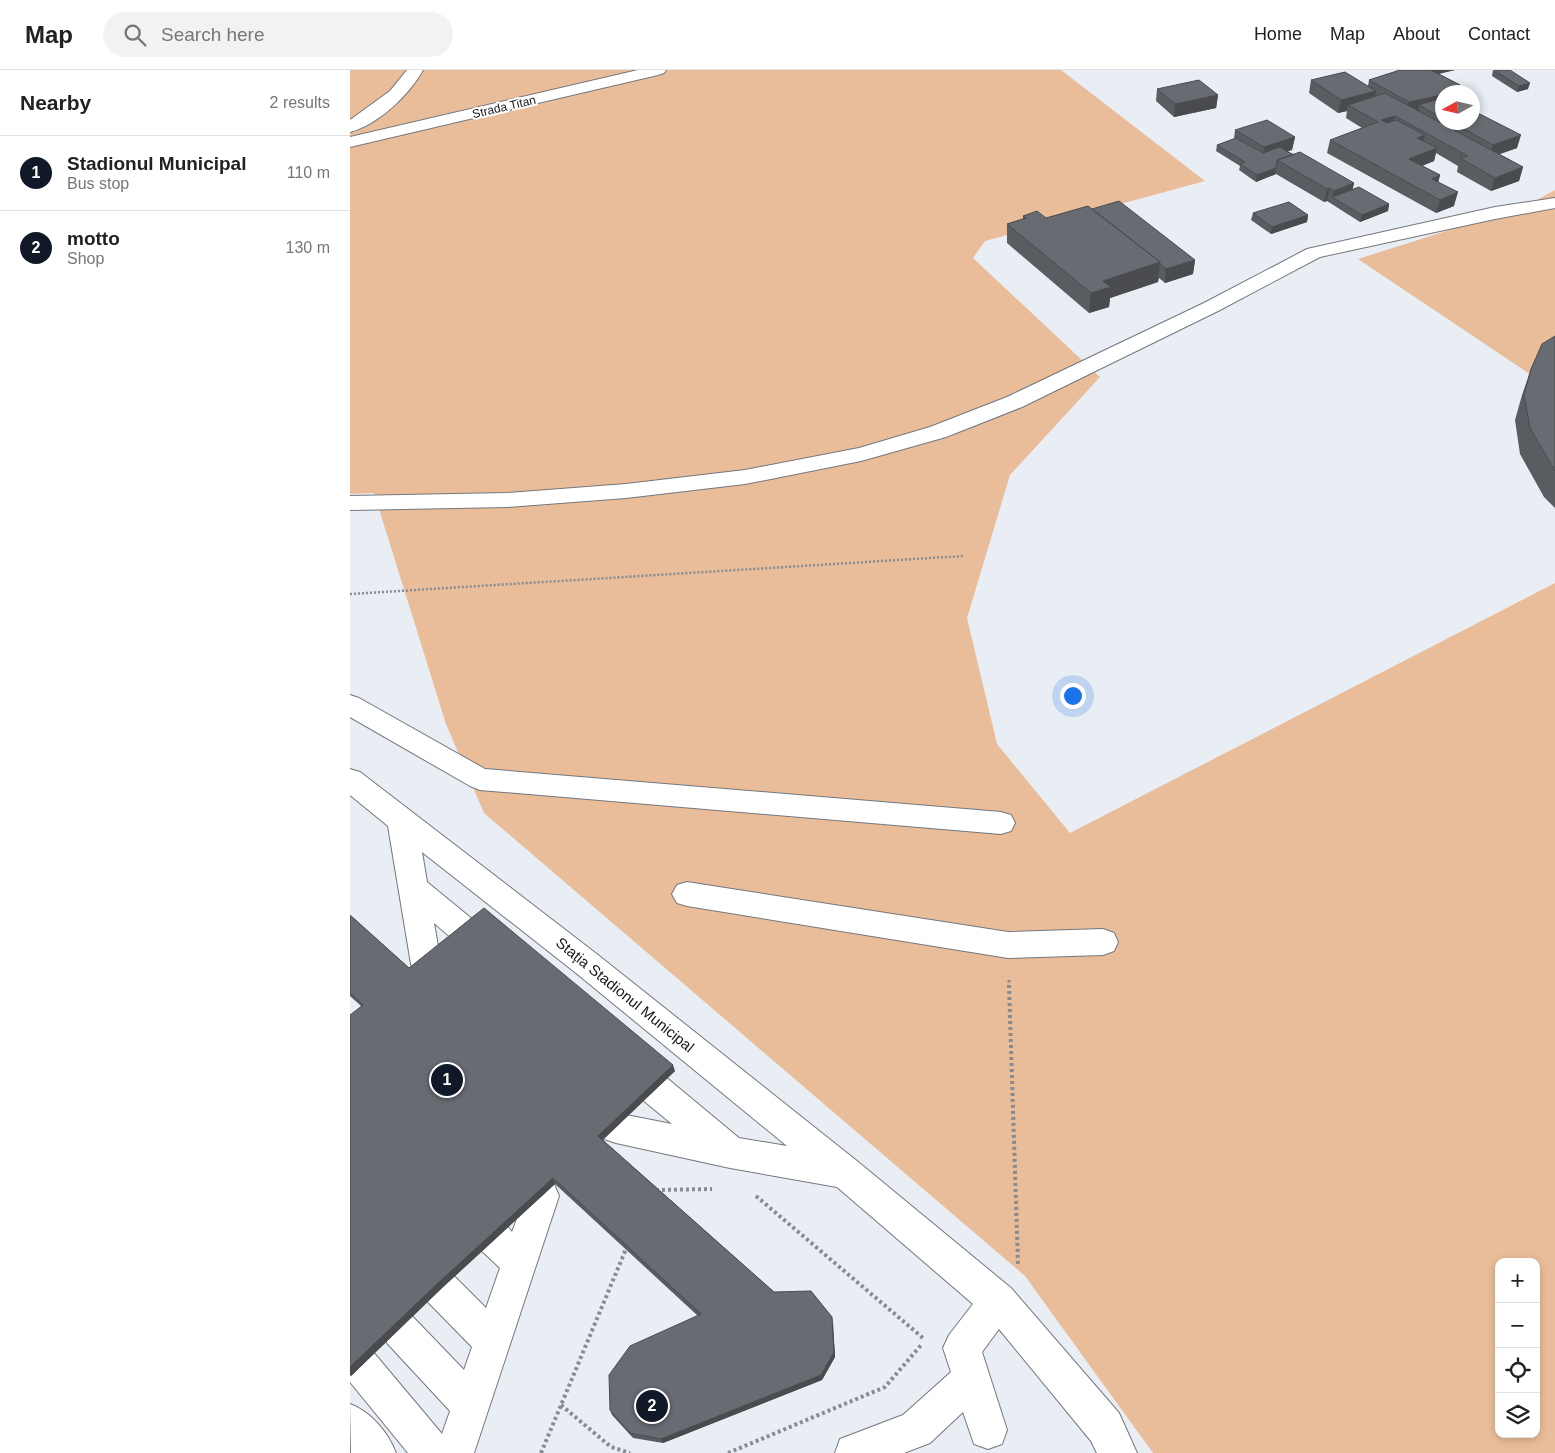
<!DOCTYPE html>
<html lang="en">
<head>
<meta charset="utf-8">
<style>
	body { margin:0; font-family:Arial,sans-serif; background:#f2f2f2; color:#222 }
	.controls { position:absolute; right:15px; bottom:15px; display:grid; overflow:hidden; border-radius:10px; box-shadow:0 2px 8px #0003 }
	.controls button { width:45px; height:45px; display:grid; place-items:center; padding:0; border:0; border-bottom:1px solid #e0e0e0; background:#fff; color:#222; font:25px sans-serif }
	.compass { position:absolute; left:1085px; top:15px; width:45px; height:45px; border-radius:50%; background:#fff; box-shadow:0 2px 8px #0003; rotate:262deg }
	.you { position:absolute; left:722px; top:625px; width:18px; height:18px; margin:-12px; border:4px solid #fff; border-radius:50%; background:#1a73e8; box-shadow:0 0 0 8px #1a73e833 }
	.badge { display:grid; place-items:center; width:32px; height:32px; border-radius:50%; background:#111827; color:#fff; font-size:16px; font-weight:700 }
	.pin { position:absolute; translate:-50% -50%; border:2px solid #fff; box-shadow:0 1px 5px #0006 }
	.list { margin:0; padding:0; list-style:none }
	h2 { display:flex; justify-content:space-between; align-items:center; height:65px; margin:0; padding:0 20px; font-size:21px }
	h2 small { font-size:16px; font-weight:400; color:#767676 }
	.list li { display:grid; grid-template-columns:32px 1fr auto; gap:15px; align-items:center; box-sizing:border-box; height:75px; padding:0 20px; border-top:1px solid #e0e0e0 }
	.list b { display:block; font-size:19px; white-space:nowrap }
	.list p { margin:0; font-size:16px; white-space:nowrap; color:#767676 }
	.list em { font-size:16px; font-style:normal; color:#767676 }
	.icon { flex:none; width:28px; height:28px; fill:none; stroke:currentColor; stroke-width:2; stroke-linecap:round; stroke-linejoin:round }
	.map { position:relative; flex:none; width:1205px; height:1383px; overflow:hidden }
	header { display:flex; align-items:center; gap:30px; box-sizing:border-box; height:70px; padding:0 25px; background:#fff; border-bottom:1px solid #e0e0e0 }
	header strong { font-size:24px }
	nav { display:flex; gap:28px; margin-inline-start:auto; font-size:18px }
	.search { width:350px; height:45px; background:#f2f2f2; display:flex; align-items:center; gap:12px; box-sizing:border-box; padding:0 18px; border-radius:28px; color:#767676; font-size:19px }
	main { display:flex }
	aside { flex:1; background:#fff }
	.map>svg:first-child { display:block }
	.green { fill:#e9bd99; fill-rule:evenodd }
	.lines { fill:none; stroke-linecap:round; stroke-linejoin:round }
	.minor-casing { stroke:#74777d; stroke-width:2 }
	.path-far2 { stroke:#888b8f; stroke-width:2.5; stroke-dasharray:2 2; stroke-linecap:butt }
	.path-far1 { stroke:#888b8f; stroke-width:3; stroke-dasharray:2.5 2.5; stroke-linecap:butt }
	.path { stroke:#888b8f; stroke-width:4; stroke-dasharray:3 3; stroke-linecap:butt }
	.minor { fill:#fff; fill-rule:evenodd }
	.wall { fill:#595c61 }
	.shaded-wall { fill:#494b4f }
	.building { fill:#686b71; stroke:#494b4f }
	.labels { text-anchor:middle; stroke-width:4; stroke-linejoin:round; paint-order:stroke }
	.far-street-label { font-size:12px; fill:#161719; stroke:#fff }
	.street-label { font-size:15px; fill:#161719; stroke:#fff }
</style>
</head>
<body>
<header>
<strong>Map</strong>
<div class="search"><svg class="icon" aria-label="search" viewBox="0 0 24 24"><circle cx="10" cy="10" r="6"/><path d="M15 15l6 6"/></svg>Search here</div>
<nav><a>Home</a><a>Map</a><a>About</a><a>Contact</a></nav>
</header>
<main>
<aside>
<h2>Nearby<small>2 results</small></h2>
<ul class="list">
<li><span class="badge">1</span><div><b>Stadionul Municipal</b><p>Bus stop</p></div><em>110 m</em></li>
<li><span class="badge">2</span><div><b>motto</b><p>Shop</p></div><em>130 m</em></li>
</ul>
</aside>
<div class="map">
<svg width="1205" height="1383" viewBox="0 0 1205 1383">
	<rect width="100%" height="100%" fill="#e9edf4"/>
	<path class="green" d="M 0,0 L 711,0 L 855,111 L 635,171 L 623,188 L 750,307 L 660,405 L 617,548 L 647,674 L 720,763 L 1205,513 L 1205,1383 L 803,1383 L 675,1206 L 134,743 L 96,654 L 24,423 L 0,424 ZM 1149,1192 L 1186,1192 L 1186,1364 L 1149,1364 Z
		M 1205,120 L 1205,321 L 1008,189 L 1178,135 Z"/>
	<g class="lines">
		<defs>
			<path id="minor" d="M 57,0 L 73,0 C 60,24 28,55 0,62 L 0,50 L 40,21 Z
				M 288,0 L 316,0 L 314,3 L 308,5 L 0,77 L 0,67 Z
				M 1205,128 L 1205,138 L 1145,149 L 970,187 L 868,241 L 672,337 L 596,367 L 511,391 L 395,414 L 276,428 L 158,437 L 0,440 L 0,426 L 158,423 L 276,414 L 395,400 L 509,378 L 580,357 L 657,327 L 854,233 L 957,179 L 1145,137 Z
				M 0,625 L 9,628 L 135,699 L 651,742 L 661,745 L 665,753 L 661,761 L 651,764 L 130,720 L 120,716 L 0,647 Z
				M 0,699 L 10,702 L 248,885 L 507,1091 L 661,1218 L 769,1343 L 787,1383 L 747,1383 L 741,1371 L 649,1259 L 632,1282 L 657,1360 L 652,1374 L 638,1379 L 624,1374 L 613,1342 L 580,1373 L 554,1383 L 485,1383 L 490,1369 L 553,1345 L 601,1302 L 593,1278 L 599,1265 L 623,1234 L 487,1117 L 380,1098 L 266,1073 L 254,1069 L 249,1058 L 254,1047 L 266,1043 L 322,1054 L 294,1031 L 290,1020 L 294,1009 L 306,1005 L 318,1009 L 389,1068 L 437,1076 L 226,903 L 72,782 L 77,812 L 127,853 L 131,862 L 127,871 C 107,878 99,865 84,853 L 91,894 L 87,903 L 76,907 L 65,903 L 61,894 L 38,756 L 0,725 Z
				M 337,812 L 658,862 L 753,859 L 764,863 L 768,872 L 764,881 L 753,885 L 658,888 L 337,836 L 327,833 L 322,824 L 327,815 Z
				M 192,1109 L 204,1114 L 209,1126 L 124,1383 L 58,1383 L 0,1312 L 0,1282 L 11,1277 L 24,1283 L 92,1364 L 100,1341 L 37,1273 L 32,1260 L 37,1247 L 50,1242 L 63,1247 L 114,1300 L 122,1277 L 78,1232 L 73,1219 L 78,1206 L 91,1201 L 104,1206 L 136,1238 L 150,1198 L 132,1181 L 127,1169 L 132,1157 L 145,1152 L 158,1157 L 162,1162 L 180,1114 Z
				M 0,1334 C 21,1342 38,1362 46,1383 L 1,1383 Z"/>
		</defs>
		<use href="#minor" class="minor-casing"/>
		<path class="path-far2" d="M 0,524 L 613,486"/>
		<path class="path-far1" d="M 659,910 L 659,916"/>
		<path class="path" d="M 659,915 L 668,1194
			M 306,1120 L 362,1119
			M 406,1126 L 573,1268
			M 211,1335 L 261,1377 L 280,1383
			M 191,1383 L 276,1179
			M 378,1383 L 535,1317 L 572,1274"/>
		<use href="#minor" class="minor"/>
	</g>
	<path class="wall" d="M 1050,0 L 1105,0 L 1089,4 L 1110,15 L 1108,22 L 1092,22 L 1092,52 L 1122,52 L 1167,78 L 1149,84 L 1173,97 L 1169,111 L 1141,121 L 1107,102 L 1108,96 L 1086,83 L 1084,91 L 1072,96 L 1090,105 L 1088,112 L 1104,136 L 1086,143 L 977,83 L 980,70 L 1012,58 L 996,48 L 997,41 L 988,43 L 959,23 L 961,10 L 1018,16 L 1019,10 Z
		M 1143,0 L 1178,19 L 1167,22 L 1142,6 Z
		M 807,19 L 868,25 L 866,38 L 824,47 L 806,31 Z
		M 885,60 L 945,67 L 942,80 L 937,81 L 1004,113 L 1002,120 L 1039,134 L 1038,141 L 1010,152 L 977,131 L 974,132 L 926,104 L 906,112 L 889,100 L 890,96 L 866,81 L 867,75 L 884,69 Z
		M 742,139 L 845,190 L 843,204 L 815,213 L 809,208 L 808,212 L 760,228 L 759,237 L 739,243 L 657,173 L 657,154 L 673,149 L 673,146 L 696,148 Z
		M 903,143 L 958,145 L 957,152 L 921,164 L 901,150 Z
		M 1205,266 L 1205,438 L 1194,427 L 1170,384 L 1165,350 L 1172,325 L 1181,299 Z
		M 0,845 L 59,898 L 325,1001 L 253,1070 L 424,1222 L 483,1252 L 485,1287 L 472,1310 L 313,1373 L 283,1368 L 262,1345 L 260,1340 L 348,1246 L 205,1114 L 91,1219 L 1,1306 L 11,936 L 0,926 Z"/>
	<path class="shaded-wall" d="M 1078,0 L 1105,0 L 1077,6 Z
		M 1180,13 L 1178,19 L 1167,22 L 1169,16 Z
		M 1110,15 L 1108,22 L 1096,22 L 1097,19 Z
		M 1026,21 L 1024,34 L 998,35 L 997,41 L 988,43 L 991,30 Z
		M 868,25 L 866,38 L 824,47 L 825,34 Z
		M 1092,25 L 1092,37 L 1069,35 L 1068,42 L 1056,45 L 1059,32 Z
		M 1045,46 L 1042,59 L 1031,50 Z
		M 1075,65 L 1072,78 L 1067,68 Z
		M 1171,65 L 1167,78 L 1139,88 L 1143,75 Z
		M 945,67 L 942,80 L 912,90 L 914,77 Z
		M 1087,78 L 1084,91 L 1056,102 L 1059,89 Z
		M 1173,97 L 1169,111 L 1141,121 L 1145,108 Z
		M 926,98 L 925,103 L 926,104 L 906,112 L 907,105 Z
		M 1090,105 L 1087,118 L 1082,109 Z
		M 1004,113 L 1001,127 L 982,127 L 984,121 Z
		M 980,118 L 977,131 L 974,132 L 977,119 Z
		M 1108,122 L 1104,136 L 1086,143 L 1090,130 Z
		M 1039,134 L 1038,141 L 1010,152 L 1012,145 Z
		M 958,145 L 957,152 L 921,164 L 922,157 Z
		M 845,190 L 843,204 L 815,213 L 816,199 Z
		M 810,192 L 808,212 L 760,228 L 759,237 L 739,243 L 741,223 L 753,211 Z
		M 323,995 L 325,1001 L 250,1072 L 248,1066 Z
		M 203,1108 L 205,1114 L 91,1219 L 1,1306 L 0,1305 L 0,1297 L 87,1214 Z
		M 482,1247 L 485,1287 L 472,1310 L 313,1373 L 311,1369 Z"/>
	<path class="building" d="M 1050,0 L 1081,0 L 1110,15 L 1097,19 L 1097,22 L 1092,22 L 1092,25 L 1059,32 L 1019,10 Z
		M 1144,0 L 1160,0 L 1180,13 L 1169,16 Z
		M 995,2 L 1026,21 L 991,30 L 961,10 Z
		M 849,10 L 868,25 L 825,34 L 807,19 Z
		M 1035,23 L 1173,97 L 1145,108 L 1110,88 L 1118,86 L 1045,46 L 1031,50 L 1037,53 L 1046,50 L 1075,65 L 1067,68 L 1087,78 L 1059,89 L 1090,105 L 1082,109 L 1108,122 L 1090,130 L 980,70 L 1028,52 L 998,35 Z
		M 1092,28 L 1092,48 L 1069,35 Z
		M 1122,40 L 1171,65 L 1143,75 L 1102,52 L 1122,52 Z
		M 917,50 L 945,67 L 914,77 L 885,60 Z
		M 886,68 L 913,83 L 930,77 L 943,85 L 927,90 L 926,98 L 907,105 L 890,94 L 895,92 L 867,75 Z
		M 950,82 L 1004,113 L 984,121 L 980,118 L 977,119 L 927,90 Z
		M 1009,117 L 1039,134 L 1012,145 L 982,127 Z
		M 769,131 L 845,190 L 816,199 L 810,194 L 810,192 L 742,139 Z
		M 939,132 L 958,145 L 922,157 L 903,143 Z
		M 738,136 L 810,192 L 753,211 L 761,217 L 741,223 L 657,154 L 676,148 L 673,146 L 687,141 L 696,148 Z
		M 1205,266 L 1205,401 L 1180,358 L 1174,325 L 1181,299 L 1192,274 Z
		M 134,838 L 323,995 L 248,1066 L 424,1222 L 461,1221 L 482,1247 L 484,1282 L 471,1305 L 311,1369 L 280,1363 L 260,1340 L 259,1305 L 280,1276 L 351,1244 L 203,1108 L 87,1214 L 0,1297 L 0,945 L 13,935 L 0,923 L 0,845 L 59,898 Z"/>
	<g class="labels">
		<g class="far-street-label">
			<text transform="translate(154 37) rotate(-13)" y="4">Strada Titan</text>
		</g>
		<g class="street-label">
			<text transform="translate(275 925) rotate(39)" y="5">Stația Stadionul Municipal</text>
		</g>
	</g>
</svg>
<div class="controls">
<button>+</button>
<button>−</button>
<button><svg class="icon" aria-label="locate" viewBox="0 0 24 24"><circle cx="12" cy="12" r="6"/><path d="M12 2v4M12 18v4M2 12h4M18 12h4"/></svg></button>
<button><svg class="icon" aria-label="layers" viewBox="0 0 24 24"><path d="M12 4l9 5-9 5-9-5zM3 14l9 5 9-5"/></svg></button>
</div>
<svg class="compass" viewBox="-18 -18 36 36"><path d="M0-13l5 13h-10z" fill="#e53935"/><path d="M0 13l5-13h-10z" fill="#767676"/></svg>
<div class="you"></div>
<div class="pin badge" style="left:97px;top:1010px">1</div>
<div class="pin badge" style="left:302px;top:1336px">2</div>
</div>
</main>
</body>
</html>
